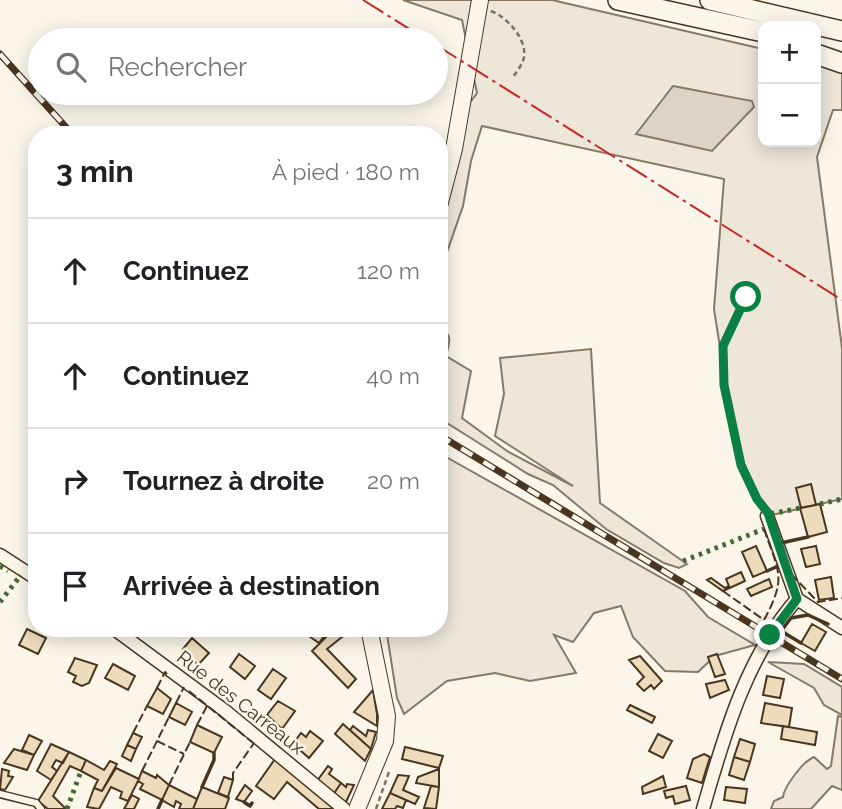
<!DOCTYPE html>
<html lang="fr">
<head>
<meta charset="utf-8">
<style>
	body { margin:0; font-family:Raleway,sans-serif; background:#f6f6f6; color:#202124 }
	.controls { position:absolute; right:21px; top:21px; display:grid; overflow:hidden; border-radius:14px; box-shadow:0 4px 18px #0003 }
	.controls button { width:63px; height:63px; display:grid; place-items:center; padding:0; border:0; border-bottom:2px solid #e0e0e0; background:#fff; color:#202124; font:35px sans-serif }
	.stop { position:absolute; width:21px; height:21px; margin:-16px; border:5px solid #0b8043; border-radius:50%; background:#fff }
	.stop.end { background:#0b8043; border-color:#fff; box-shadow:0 2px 7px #0008 }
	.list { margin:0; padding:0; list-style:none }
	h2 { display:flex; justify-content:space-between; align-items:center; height:91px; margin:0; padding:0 28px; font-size:30px }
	h2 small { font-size:23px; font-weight:400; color:#757577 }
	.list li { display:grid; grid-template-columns:46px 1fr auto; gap:21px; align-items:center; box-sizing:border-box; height:105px; padding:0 28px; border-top:2px solid #e0e0e0 }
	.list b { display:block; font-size:26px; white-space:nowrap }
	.list em { font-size:23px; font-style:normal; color:#757577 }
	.icon { flex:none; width:38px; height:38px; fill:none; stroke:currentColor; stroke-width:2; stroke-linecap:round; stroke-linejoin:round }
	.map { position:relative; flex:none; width:842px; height:809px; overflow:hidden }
	.search { position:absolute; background:#fff; box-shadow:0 4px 18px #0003; left:28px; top:28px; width:420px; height:77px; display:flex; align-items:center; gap:18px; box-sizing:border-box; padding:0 24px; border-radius:38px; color:#757577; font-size:26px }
	.panel { position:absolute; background:#fff; box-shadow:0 4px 18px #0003; left:28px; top:126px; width:420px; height:511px; border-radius:28px }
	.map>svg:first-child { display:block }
	.green { fill:#ede6d9; stroke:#887966; stroke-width:2 }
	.water { fill:#dcd4c6; stroke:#887966; stroke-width:2 }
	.building { fill:#ecdcbc; stroke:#4a3520; stroke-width:2 }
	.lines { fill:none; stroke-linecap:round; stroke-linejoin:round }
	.service-casing { stroke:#4a3520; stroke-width:9 }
	.minor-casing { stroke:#4a3520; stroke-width:15 }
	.tertiary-casing { stroke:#4a3520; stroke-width:18 }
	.trunk-casing { stroke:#4a3520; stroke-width:22 }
	.path { stroke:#7f6f5c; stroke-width:2.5; stroke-dasharray:5 3.5; stroke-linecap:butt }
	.service { stroke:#fbf6e9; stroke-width:6 }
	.minor { stroke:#fbf6e9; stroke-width:12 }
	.tertiary { stroke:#fbf6e9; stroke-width:16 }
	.trunk { stroke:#fbf6e9; stroke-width:19 }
	.rail-casing { stroke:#4a3520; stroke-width:7 }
	.rail { stroke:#fbf6e9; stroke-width:4.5; stroke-dasharray:13; stroke-linecap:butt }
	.hedge { stroke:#436837; stroke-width:5; stroke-dasharray:3.5 5; stroke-linecap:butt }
	.fence { stroke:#4a3520; stroke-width:2; stroke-dasharray:9 3.5; stroke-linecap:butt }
	.wall { stroke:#4a3520; stroke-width:3.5 }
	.power { stroke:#c62828; stroke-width:2; stroke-dasharray:24 5 3.5 5; stroke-linecap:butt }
	.route { stroke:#0b8043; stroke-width:9 }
	.labels { text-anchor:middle; stroke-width:5; stroke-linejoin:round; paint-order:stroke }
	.street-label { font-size:19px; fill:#4a3520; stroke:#fbf6e9 }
</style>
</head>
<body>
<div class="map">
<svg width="842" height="809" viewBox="0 0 842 809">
	<rect width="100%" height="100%" fill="#fbf6e9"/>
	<path class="green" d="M 403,0 L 552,0 L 763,49 L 763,142 L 816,142 L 816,61 L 842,67 L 842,110 L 833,110 L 817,157 L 842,348 L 842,499 L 767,516 L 735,444 L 714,309 L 724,179 L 482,126 L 471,161 L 463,206 L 439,275 L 439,228 L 469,104 L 477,93 L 462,20 Z
		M 439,325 C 453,336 450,341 446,356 L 471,371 L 462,418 L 507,451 L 573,486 L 495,436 L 504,394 L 500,358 L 591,349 L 600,503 L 687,564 L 679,568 L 664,563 L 606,529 L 553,485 L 528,474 L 439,418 Z
		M 439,453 L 685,591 L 708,617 L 755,645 L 715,656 L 698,672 L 665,671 L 633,637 L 621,606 L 594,613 L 573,642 L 554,635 L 576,673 L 530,681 L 495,673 L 447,681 L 404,714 L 397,698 L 386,628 L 439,628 Z
		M 768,662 L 804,664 L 842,687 L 842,715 L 824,705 L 814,688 Z
		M 838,716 L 842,717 L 842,790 L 832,786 L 811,809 L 771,809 L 774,801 L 783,797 C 784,787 803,761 814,757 L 827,769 L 831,766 Z"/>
	<path class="water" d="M 673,86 L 752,101 L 754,107 L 712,151 L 636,134 Z"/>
	<path class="building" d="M 811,484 L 816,505 L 801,508 L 796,488 Z
		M 820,504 L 827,532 L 808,537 L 800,508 Z
		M 756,546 L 767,571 L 753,577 L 742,552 Z
		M 816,546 L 820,564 L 806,567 L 801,549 Z
		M 741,572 L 745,581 L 723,591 L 707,580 L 711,578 L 725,588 L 729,586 L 726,579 Z
		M 831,577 L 834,598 L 819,600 L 815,580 Z
		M 769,579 L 772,587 L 751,596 L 747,589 Z
		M 812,624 L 826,632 L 815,651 L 801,643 Z
		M 315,628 L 330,628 L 319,643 L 309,636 Z
		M 335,628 L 344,628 L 347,633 L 327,649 L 356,679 L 348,688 L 312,651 Z
		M 27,629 L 46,638 L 38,654 L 19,645 Z
		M 192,638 L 209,653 L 198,665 L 183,649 Z
		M 239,654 L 255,666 L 245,679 L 230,667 Z
		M 717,654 L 725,674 L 715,677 L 708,657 Z
		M 640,656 L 662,681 L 654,689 L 651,685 L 644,691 L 637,684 L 644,677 L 629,660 Z
		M 75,658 L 97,665 L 89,683 L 82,686 L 73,682 L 76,676 L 68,672 Z
		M 113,664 L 135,676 L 128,690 L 105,678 Z
		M 273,669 L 286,678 L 271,699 L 258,690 Z
		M 767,676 L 784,679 L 780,698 L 763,695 Z
		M 725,680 L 729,690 L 710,698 L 706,684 Z
		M 157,688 L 171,699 L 163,714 L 147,706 Z
		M 373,690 L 377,714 L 377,726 L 354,712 Z
		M 278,701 L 295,711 L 282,729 L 267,715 Z
		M 176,703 L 192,712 L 185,725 L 169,717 Z
		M 765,703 L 792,708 L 789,727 L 761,723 Z
		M 630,705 L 655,717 L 652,723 L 627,710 Z
		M 343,724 L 371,749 L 365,761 L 335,734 Z
		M 197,725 L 222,737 L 214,753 L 190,742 Z
		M 353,726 L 366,736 L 368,730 L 376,732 L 371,749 L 350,730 Z
		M 783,726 L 817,732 L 815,745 L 781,739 Z
		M 310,731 L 323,741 L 309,758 L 293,744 L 301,733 L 306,737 Z
		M 133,733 L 142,737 L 136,749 L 127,745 Z
		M 658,734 L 672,741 L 663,758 L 649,751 Z
		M 29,735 L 42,741 L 34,755 L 22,750 Z
		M 740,739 L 755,744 L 750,762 L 734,757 Z
		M 51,744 L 69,752 L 63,763 L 56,760 L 52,767 L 57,771 L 51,780 L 37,771 Z
		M 127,745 L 136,749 L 131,761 L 122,756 Z
		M 405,747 L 443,756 L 439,768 L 402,759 Z
		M 14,749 L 34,755 L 27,770 L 4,763 Z
		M 69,752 L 86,760 L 81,771 L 70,766 L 53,796 L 66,809 L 48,809 L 38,801 Z
		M 704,754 L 710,757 L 702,783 L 687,778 L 693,759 Z
		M 734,757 L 750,762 L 744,780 L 729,775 Z
		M 275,759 L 336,809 L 319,809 L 287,782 L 274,799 L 256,786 Z
		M 86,760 L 104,770 L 110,761 L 117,764 L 102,791 L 94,788 L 98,780 L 81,771 Z
		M 328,766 L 332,769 L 329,774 L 341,783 L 333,795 L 317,781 Z
		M 116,768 L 139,779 L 128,801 L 120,798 L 122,792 L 111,787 L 99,809 L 87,807 L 94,788 L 102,791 Z
		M 2,769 L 9,771 L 8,776 L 13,777 L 5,790 L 0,789 Z
		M 439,769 L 439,787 L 416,783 L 418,777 Z
		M 142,771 L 156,778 L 157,775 L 169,785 L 162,800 L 140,789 L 143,784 L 138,781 Z
		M 398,775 L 409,776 L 403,790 L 419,797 L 415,804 L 390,793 Z
		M 663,776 L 666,787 L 643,794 L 642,787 Z
		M 224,777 L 233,780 L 228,797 L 218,793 Z
		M 341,783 L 346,787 L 347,784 L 354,785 L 345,804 L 333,795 Z
		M 169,785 L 197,799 L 193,809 L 179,809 L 181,804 L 176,801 L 174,807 L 162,800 Z
		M 245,785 L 252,791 L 244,802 L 236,799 Z
		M 431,786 L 439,787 L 436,809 L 424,808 Z
		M 686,786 L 690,800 L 675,804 L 673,796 L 666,798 L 664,791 Z
		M 202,787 L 229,798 L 225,809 L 193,809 Z
		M 726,787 L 747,789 L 745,803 L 724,800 Z
		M 390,793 L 406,800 L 403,808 L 397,806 L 395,809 L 382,809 Z
		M 132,795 L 139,799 L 134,809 L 124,809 Z"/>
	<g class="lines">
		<defs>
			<path id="service" d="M 0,794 L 36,803 L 41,809"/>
			<path id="minor" d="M 767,516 L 797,599
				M 0,555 L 37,579
				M 113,628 L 224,710 L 344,809
				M 703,809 C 724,736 746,657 797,599 L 842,628"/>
			<path id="tertiary" d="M 439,206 L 454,149 L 480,0
				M 357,809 L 385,741 L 387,716 L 369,628"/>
			<path id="trunk" d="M 618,0 L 763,32
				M 710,0 L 842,31
				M 816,54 L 842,63"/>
		</defs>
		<use href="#service" class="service-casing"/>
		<use href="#minor" class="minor-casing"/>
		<use href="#tertiary" class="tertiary-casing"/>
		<use href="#trunk" class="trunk-casing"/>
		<path class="path" d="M 491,11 C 507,17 527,39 524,57 C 523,64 517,71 513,77
			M 746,297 C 740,313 726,331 723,347 C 717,376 741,483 762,504
			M 376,809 L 390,769"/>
		<use href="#service" class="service"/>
		<use href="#minor" class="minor"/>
		<use href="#tertiary" class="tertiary"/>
		<use href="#trunk" class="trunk"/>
		<defs>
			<path id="rail" d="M 0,54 L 73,135
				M 439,435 L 842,679"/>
		</defs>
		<use href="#rail" class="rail-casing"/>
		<use href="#rail" class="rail"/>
		<path class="hedge" d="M 820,504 L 842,499
			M 771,514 L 800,508
			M 683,561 L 764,529
			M 0,566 L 8,571
			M 0,602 L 21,575
			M 67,809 L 81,771"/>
		<path class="fence" d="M 791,574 L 818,602 L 842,598
			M 723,591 L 764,620 C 787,577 779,573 764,529
			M 157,688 L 165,672 L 167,674
			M 189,691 L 257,746
			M 176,703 L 184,687
			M 197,725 L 207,706
			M 133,733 L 147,706
			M 157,741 L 184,754
			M 142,771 L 169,717
			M 233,780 L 233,773 L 254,743
			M 169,785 L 190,742"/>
		<path class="wall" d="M 781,543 L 808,537
			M 767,571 L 776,567
			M 801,643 L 781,631 L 791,618 L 808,615 L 828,624
			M 202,787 L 214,760 L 214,753
			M 244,802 L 250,806 L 252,803
			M 158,809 L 162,800"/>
		<path class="power" d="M 363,0 L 427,40
			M 436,45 L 842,300"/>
	</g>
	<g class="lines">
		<path class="route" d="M 746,297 L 723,346 L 724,385 L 741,465 L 757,499 L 768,513 L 797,599 L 770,635"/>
	</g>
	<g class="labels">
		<g class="street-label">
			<text transform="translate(241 702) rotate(38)" y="7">Rue des Carreaux</text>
		</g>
	</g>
</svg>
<div class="controls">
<button>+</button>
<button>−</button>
</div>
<div class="stop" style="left:746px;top:297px"></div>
<div class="stop end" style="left:770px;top:635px"></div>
<div class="search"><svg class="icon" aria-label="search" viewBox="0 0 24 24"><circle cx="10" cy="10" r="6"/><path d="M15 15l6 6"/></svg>Rechercher</div>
<section class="panel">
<h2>3 min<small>À pied · 180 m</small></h2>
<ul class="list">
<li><svg class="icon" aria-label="ahead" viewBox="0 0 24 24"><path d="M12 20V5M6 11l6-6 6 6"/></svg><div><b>Continuez</b></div><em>120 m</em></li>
<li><svg class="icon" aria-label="ahead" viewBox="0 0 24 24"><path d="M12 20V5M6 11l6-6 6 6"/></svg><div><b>Continuez</b></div><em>40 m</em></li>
<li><svg class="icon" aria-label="right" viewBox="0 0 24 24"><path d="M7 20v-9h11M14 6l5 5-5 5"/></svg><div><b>Tournez à droite</b></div><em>20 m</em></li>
<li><svg class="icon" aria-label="arrive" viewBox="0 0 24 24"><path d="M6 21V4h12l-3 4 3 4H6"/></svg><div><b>Arrivée à destination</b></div></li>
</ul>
</section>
</div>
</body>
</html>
